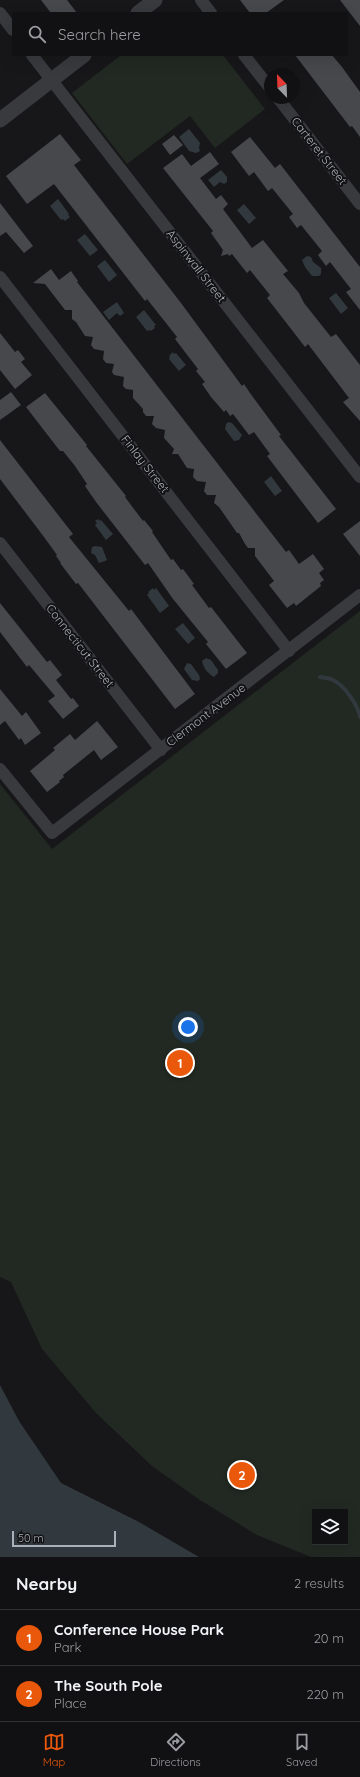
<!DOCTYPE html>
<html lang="en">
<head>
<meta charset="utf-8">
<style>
	body { margin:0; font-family:Quicksand,sans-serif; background:#1e1f21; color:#f1f3f6 }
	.controls { position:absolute; right:12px; bottom:12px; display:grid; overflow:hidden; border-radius:0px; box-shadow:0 4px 16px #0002 }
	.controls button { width:36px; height:36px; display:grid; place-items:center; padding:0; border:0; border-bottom:1px solid #303133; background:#111113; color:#f1f3f6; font:20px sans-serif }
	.compass { position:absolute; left:264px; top:68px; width:36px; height:36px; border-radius:50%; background:#111113; box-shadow:0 4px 16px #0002; rotate:337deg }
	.scale { position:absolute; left:12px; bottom:10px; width:104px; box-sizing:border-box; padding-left:4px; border:2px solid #abafb7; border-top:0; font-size:11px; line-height:14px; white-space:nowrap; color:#abafb7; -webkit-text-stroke:3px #121214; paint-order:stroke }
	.you { position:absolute; left:188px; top:1027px; width:14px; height:14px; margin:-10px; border:3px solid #fff; border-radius:50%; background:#1a73e8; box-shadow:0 0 0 6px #1a73e833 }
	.badge { display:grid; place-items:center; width:26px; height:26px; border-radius:50%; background:#ea580c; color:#fff; font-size:13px; font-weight:700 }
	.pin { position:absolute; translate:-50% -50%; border:2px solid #fff; box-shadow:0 1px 4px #0006 }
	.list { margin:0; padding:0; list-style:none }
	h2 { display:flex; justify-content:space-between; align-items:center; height:52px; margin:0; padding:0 16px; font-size:17px }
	h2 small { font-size:13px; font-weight:400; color:#9c9da0 }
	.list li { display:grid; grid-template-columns:26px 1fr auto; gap:12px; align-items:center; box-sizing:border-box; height:56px; padding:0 16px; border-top:1px solid #303133 }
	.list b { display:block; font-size:15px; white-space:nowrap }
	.list p { margin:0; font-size:13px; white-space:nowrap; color:#9c9da0 }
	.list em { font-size:13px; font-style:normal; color:#9c9da0 }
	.icon { flex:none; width:22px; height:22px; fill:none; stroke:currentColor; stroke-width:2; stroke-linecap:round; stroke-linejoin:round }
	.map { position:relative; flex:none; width:360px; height:1557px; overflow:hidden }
	.search { position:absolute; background:#111113; box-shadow:0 4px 16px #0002; left:12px; right:12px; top:12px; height:44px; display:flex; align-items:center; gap:10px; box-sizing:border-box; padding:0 14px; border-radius:0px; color:#9c9da0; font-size:15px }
	.sheet { height:164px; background:#111113 }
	nav { display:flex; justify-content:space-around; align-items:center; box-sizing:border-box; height:56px; border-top:1px solid #303133; background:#111113; font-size:11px; color:#9c9da0 }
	nav a { display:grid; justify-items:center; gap:2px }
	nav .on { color:#ea580c }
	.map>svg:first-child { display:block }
	.green { fill:#222922; fill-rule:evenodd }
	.water { fill:#31393e }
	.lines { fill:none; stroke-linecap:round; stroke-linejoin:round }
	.stream { stroke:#31393e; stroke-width:4 }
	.building { fill:#46484b }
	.minor { stroke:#393a3e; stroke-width:12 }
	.tertiary { stroke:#393a3e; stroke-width:15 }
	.labels { text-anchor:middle; stroke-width:4; stroke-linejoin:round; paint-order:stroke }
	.street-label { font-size:12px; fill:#abafb7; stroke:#121214 }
</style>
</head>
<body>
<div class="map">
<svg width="360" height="1557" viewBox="0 0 360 1557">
	<rect width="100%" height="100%" fill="#171719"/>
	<path class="green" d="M 121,55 L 223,55 L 265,109 L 215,148 L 190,116 L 127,164 L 72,93 Z
		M 360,611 L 360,1557 L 311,1557 L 257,1535 L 200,1500 L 152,1466 L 96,1413 L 42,1349 L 11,1282 L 0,1277 L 0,784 L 52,849 ZM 315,1512 L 345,1512 L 345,1542 L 315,1542 Z"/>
	<path class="water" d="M 189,129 L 200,143 L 199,148 L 200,151 L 196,153 L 189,151 L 179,137 Z
		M 221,170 L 227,177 L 227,182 L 224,184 L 220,182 L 214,187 L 208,180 Z
		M 58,199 L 69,214 L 68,215 L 70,217 L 65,221 L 63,219 L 61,220 L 50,206 Z
		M 244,204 L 256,218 L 249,224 L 237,210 Z
		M 85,234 L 98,250 L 90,256 L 77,240 Z
		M 307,256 L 311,257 L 313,262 L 321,268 L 321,274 L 319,276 L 312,276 L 305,267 L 302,260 Z
		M 105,260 L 117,275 L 109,282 L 97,266 Z
		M 336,293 L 348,308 L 341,314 L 329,298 Z
		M 117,302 L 124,313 L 120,316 L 117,313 L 109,320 L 103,312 Z
		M 144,310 L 156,325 L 154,326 L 155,328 L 151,331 L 150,330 L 147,331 L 136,317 Z
		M 173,352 L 174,354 L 176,353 L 186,365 L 179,371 L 169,359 L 170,357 L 169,356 Z
		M 228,422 L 232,423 L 242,435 L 239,440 L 234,441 L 225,429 L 226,424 Z
		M 271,476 L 282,491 L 275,496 L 264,482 Z
		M 98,519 L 100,521 L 101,520 L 113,534 L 106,540 L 95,525 L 97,523 L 95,521 Z
		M 95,546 L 102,547 L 107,560 L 105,561 L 99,563 L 95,555 L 91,553 L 92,547 Z
		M 153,588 L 154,590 L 156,588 L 169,606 L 160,613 L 147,595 L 149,593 L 148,592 Z
		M 183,623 L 195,638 L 188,644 L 175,629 Z
		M 206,658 L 211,660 L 218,670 L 218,673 L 214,677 C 208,674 203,667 202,661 Z
		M 187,663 L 191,664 L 199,675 L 200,679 L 198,681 L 192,680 L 184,669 Z
		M 0,1385 L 19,1421 L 61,1483 L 139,1522 L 199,1557 L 0,1557 Z"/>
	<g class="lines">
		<path class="stream" d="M 320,677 C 324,678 330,678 333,680 C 344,685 358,705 360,717"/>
	</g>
	<path class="building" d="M 41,0 L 67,0 L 77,13 L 51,13 Z
		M 240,0 L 284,0 L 266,13 L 250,13 Z
		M 340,0 L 360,0 L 360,26 Z
		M 295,55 L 332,55 L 342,67 L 360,92 L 360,137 L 352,126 L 350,127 Z
		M 60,134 L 81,160 L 74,165 L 181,303 L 242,386 L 244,384 L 250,393 L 281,435 L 279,436 L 336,509 L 318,523 L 267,456 L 270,454 L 254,432 L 249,435 L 233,414 L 230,416 L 226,410 L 224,412 L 211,397 L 202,384 L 205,382 L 196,371 L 198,369 L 175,339 L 177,337 L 147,299 L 145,301 L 54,184 L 27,204 L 6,176 Z
		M 174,135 L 183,145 L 170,155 L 162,144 Z
		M 250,137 L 275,168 L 280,164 L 360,267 L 360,310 L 346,292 L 351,289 L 330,262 L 326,266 L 318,255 L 322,251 L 301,225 L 297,228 L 289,217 L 293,214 L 272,188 L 268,191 L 254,172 L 249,176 L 231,152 Z
		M 210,152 L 219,164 L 200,178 L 216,199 L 221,195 L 228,204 L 223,209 L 252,248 L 263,240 L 288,271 L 283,274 L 299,293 L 304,303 L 331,337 L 336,334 L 360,365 L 360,421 L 343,402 L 349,398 L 308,344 L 305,347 L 288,325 L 267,298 L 270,295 L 250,270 L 247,273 L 232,254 L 229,256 L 228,254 L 221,256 L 223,250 L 211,233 L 213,231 L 163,168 L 182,154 L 191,166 Z
		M 0,203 L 33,246 L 24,253 L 6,232 L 0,236 Z
		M 51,269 L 59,280 L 71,271 L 78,281 L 77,282 L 286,552 L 289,550 L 299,564 L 313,554 L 324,569 L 319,573 L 324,580 L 320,583 L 321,586 L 296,606 L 294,603 L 287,608 L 269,585 L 274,581 L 255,556 L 255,548 L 248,548 L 245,544 L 239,533 L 237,533 L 219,507 L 214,503 L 216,495 L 207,495 L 204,491 L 206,482 L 197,481 L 193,477 L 194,469 L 187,468 L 178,454 L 172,454 L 174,449 L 164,438 L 165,430 L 156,428 L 152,424 L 154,416 L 146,416 L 143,412 L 143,409 L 133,398 L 133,390 L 126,389 L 123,386 L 124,377 L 114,375 L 112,372 L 114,364 L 106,363 L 103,359 L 104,351 L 94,349 L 91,345 L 93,337 L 85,336 L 76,322 L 72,319 L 72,310 L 65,310 L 45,284 L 33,283 Z
		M 0,333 L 15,352 L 18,350 L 25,359 L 21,362 L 32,375 L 15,389 L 0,370 Z
		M 11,392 L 21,405 L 0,420 L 0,400 Z
		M 45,393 L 87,445 L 86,446 L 126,496 L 125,497 L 143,521 L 144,520 L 153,531 L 152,532 L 171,560 L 173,559 L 181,570 L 183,569 L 194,584 L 192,585 L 209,608 L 211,607 L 247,653 L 226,669 L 206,644 L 208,642 L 173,599 L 148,563 L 145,565 L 96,502 L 85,486 L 87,484 L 75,466 L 63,451 L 60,451 L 26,407 Z
		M 0,440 L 73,534 L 69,537 L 129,611 L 131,609 L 195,694 L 175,709 L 78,583 L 76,584 L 60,563 L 61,563 L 56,556 L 57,555 L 44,537 L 0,479 Z
		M 360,521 L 360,556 L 343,534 Z
		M 0,603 L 47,662 L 50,660 L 62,675 L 56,680 L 71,699 L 73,698 L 79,706 L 63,719 L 48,701 L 55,696 L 29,665 L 27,667 L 0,632 Z
		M 0,689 L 22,716 L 26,712 L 41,733 L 25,745 L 21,738 L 19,740 L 5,721 L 0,725 Z
		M 97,721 L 118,747 L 101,760 L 94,750 L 63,775 L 64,777 L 59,781 L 60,782 L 47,792 L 30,771 L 55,750 L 53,748 L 70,734 L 75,740 Z"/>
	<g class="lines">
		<path class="minor" d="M 201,0 L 211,13
			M 0,13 L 13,30
			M 32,55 L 360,477
			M 244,55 L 270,88
			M 278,98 L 360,204
			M 0,277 L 289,651
			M 0,543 L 161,750
			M 0,769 L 52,833 L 360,595"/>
		<path class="tertiary" d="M 138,13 L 155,0
			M 0,120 L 84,55"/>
	</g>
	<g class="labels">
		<g class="street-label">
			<text transform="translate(319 151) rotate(52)" y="4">Carteret Street</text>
			<text transform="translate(196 266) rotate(52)" y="4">Aspinwall Street</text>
			<text transform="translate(145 464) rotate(52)" y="4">Finlay Street</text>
			<text transform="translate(80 646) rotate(52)" y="4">Connecticut Street</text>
			<text transform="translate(206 715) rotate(-37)" y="4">Clermont Avenue</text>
		</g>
	</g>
</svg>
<div class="controls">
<button><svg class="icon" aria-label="layers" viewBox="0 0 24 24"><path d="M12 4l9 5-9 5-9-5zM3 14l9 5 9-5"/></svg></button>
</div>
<svg class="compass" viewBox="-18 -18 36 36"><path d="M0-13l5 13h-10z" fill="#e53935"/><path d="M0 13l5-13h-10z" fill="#9c9da0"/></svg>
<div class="scale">50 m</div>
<div class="you"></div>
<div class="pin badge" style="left:180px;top:1063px">1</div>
<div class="pin badge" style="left:242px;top:1475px">2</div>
<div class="search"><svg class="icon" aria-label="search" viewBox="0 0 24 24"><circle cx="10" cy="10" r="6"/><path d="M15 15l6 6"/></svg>Search here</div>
</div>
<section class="sheet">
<h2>Nearby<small>2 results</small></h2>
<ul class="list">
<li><span class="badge">1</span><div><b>Conference House Park</b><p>Park</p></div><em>20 m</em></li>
<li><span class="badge">2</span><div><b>The South Pole</b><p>Place</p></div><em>220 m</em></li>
</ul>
</section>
<nav>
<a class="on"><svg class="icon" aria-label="map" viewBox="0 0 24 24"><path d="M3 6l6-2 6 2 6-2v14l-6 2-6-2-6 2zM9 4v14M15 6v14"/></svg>Map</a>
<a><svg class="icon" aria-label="directions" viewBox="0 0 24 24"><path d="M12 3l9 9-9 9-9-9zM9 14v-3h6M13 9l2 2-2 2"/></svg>Directions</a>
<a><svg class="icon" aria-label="saved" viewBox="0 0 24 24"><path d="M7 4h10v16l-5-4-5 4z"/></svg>Saved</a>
</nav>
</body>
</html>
